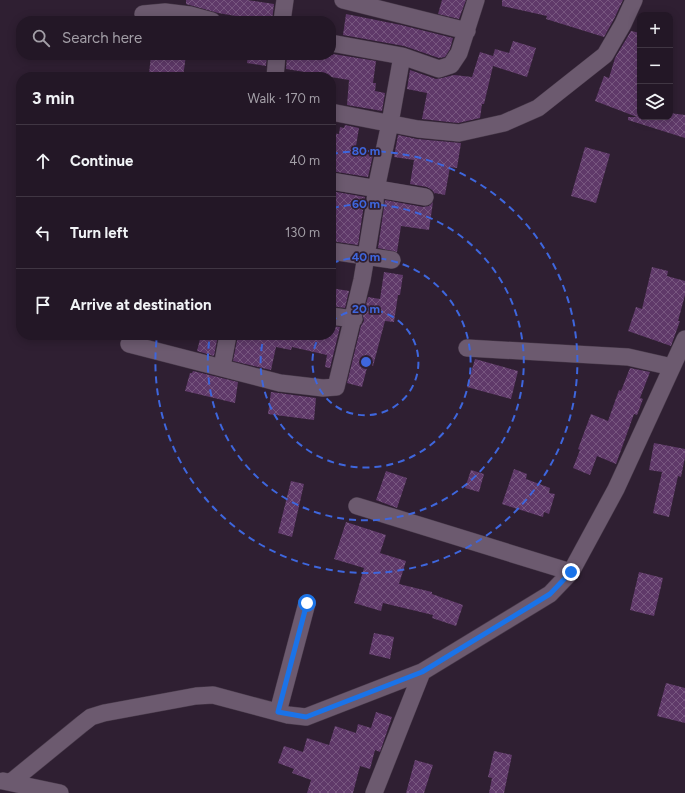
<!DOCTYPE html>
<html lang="en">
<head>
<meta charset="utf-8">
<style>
	body { margin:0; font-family:Figtree,sans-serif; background:#2b202e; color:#f1f3f6 }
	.controls { position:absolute; right:12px; top:12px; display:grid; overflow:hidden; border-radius:8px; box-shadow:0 2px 10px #0003 }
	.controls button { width:36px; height:36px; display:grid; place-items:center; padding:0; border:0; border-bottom:1px solid #403643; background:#231726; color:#f1f3f6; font:20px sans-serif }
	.stop { position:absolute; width:12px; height:12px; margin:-9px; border:3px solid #1a73e8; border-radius:50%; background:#fff }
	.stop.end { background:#1a73e8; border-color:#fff; box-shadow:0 1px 4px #0008 }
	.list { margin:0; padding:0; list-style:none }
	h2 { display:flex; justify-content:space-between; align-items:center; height:52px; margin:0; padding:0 16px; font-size:17px }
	h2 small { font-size:13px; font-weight:400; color:#a39fa7 }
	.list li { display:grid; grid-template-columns:26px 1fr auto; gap:12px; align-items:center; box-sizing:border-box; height:72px; padding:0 16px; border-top:1px solid #403643 }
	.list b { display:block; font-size:15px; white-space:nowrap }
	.list em { font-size:13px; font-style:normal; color:#a39fa7 }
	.icon { flex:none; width:22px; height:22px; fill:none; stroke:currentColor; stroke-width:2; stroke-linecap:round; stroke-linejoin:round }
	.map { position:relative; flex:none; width:685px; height:793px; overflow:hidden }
	.search { position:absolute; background:#231726; box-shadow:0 2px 10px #0003; left:16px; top:16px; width:320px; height:44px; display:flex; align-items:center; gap:10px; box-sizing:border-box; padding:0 14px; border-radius:16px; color:#a39fa7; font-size:15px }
	.panel { position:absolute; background:#231726; box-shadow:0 2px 10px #0003; left:16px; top:72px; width:320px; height:268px; border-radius:16px }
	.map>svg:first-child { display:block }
	.building { fill:url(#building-cross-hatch) }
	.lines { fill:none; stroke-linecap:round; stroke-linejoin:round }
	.street-casing { stroke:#483a4a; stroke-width:18 }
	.street { stroke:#6c5a6f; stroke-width:17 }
	.route { stroke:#1a73e8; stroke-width:5 }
	.ring { fill:none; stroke:#3e66dd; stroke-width:2; stroke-dasharray:7 5 }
	.centre { fill:#3e66dd; stroke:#2f1f32; stroke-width:2 }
	.ring-label { font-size:12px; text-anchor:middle; font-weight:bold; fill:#3e66dd; stroke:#2f1f32; stroke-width:3.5; stroke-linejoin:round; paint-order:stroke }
</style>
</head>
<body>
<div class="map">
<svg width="685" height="793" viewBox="0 0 685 793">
	<defs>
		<pattern id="building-cross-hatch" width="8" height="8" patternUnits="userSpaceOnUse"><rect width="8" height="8" fill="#5f3969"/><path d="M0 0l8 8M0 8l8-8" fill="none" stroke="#77567f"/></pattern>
	</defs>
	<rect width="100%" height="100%" fill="#2f1f32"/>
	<path class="building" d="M 186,0 L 247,0 L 274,4 L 272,21 L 265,21 L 218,13 L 186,4 Z
		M 442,0 L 466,0 L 459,19 L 438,14 Z
		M 502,0 L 623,0 L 614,19 L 604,37 L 546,19 L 547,16 L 502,6 Z
		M 346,14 L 401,25 L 453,38 L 450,49 L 445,57 L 439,58 L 404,46 L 343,35 Z
		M 631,31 L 640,33 L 640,117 L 670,117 L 670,113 L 685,115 L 685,138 L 628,120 L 628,117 L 637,117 L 595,101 L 604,76 L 609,78 L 615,58 Z
		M 513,41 L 536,48 L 527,77 L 493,66 L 484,104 L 482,104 L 480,118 L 458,123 L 422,119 L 427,93 L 407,89 L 410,70 L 436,79 L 442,78 L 454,75 L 472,77 L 480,52 L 493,56 L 495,49 L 509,53 Z
		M 333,54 L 376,61 L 373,83 L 376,83 L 375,91 L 385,93 L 382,111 L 347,105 L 349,80 L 331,77 L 305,77 L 305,72 L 286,69 L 287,55 L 333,55 Z
		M 151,55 L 186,55 L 183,77 L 149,74 Z
		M 248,55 L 267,55 L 266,66 L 247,63 Z
		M 345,125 L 359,128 L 355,152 L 373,155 L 368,177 L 331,171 L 331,133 L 339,134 L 340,127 L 344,128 Z
		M 398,135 L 417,139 L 461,143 L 457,168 L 450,167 L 445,195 L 435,193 L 435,194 L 432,190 L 427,187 L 410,184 L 414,160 L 394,157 Z
		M 585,147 L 610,154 L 596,203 L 571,196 Z
		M 331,191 L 365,197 L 358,245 L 331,241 Z
		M 385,200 L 423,207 L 429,206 L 433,202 L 429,230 L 401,226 L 397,252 L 378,248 Z
		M 652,267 L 668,271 L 667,276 L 685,281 L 685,295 L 678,321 L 680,321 L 671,346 L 628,331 L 636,307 L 642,309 Z
		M 384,272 L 403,275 L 400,295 L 398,295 L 394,322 L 385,321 L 373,366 L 368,364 L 362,387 L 347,383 L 361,326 L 364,321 L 363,316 L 368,297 L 380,299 Z
		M 331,288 L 349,291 L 345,308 L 331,306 Z
		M 331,326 L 340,327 L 330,368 L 325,367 L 327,355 L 292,347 L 291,350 L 276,347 L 271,370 L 233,361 L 238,335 L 331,335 Z
		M 201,335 L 218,335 L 214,356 L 197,351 Z
		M 475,359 L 518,371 L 511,399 L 467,387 Z
		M 630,368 L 650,372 L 640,398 L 643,399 L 637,415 L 634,414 L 616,464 L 597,456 L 590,475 L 573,468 L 580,450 L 578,449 L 591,414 L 608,421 L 619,390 L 621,391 Z
		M 193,371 L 238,382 L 235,403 L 185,391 L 190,373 L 192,373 Z
		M 271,392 L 316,398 L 314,420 L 268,414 Z
		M 654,443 L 685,449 L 685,457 L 681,477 L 678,476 L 669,517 L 653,513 L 662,472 L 649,470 Z
		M 514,469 L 527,474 L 526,479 L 550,488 L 549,493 L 555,494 L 549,514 L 544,512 L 543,517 L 502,504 Z
		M 471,470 L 484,474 L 479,492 L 465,488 Z
		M 386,471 L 407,478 L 397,508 L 376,500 Z
		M 291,481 L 304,484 L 292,537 L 278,533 Z
		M 346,522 L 386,535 L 380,553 L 406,561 L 399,584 L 432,592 L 432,594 L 463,605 L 456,626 L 432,618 L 433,615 L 383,603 L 381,611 L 354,603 L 364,568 L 334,559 Z
		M 639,572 L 663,578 L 654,616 L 630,610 Z
		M 374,633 L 394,637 L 390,659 L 369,654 Z
		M 666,683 L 685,688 L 685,723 L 657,716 Z
		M 376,712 L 392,717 L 380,752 L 375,750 L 370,769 L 360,766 L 353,793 L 307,793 L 311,780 L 292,773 L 294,769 L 278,763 L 284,746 L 303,752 L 307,738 L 329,745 L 335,726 L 356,733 L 358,724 L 371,728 Z
		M 494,751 L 512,755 L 504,793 L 489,793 L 492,778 L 488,777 Z
		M 415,760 L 433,765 L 424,793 L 406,793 Z"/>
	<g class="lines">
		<defs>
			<path id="street" d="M 343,0 L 467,31
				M 143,14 L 165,12 L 190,15 L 212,21
				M 282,21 L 285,0
				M 331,43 L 402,56
				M 275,77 L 277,55
				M 331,112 L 418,129 L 459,133 L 504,123 L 538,108 L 605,55 L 623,24 L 634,0
				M 331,181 L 425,197
				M 331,251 L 392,260
				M 331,316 L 354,319
				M 129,344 L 280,383 L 323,388 L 336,387 L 362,280 L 375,202 L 376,189 L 390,123 L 402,56 L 439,69 L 451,65 L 459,53 L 476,0
				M 467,348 L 628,357 L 672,367
				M 222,367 L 228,335
				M 357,506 L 571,572
				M 278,712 L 307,603
				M 3,781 L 60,793
				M 11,782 L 82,724 L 91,717 L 104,713 L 196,696 L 213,695 L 288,715 L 306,717 L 422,672
				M 374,793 L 422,672 L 550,594 L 571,572 L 616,489 L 685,339"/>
		</defs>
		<use href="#street" class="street-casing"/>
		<use href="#street" class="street"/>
	</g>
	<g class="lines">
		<path class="route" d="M 307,603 L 278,712 L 306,717 L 422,672 L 550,594 L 571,572"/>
	</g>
	<g class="ring">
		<path d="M331 322A53 53 0 1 1 320 335"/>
		<path d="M332 263A105 105 0 1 1 264 336"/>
		<path d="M332 208A158 158 0 1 1 210 336"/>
		<path d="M331 154A211 211 0 1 1 157 336"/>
	</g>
	<circle cx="366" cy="362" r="6" class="centre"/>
	<g class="ring-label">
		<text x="366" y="155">80 m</text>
		<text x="366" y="208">60 m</text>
		<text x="366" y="261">40 m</text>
		<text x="366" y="313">20 m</text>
	</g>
</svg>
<div class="controls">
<button>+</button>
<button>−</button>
<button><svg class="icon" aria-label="layers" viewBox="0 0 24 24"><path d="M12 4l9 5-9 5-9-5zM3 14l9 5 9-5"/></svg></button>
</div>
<div class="stop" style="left:307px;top:603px"></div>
<div class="stop end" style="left:571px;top:572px"></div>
<div class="search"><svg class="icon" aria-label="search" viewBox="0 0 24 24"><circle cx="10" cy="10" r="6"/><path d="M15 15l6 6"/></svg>Search here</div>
<section class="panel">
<h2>3 min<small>Walk · 170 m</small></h2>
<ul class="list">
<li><svg class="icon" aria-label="ahead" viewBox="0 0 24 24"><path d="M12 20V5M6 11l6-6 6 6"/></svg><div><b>Continue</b></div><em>40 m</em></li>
<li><svg class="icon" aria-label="left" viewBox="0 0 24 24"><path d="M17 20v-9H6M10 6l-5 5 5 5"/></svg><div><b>Turn left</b></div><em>130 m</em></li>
<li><svg class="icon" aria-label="arrive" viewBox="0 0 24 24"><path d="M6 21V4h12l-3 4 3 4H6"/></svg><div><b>Arrive at destination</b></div></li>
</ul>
</section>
</div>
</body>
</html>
